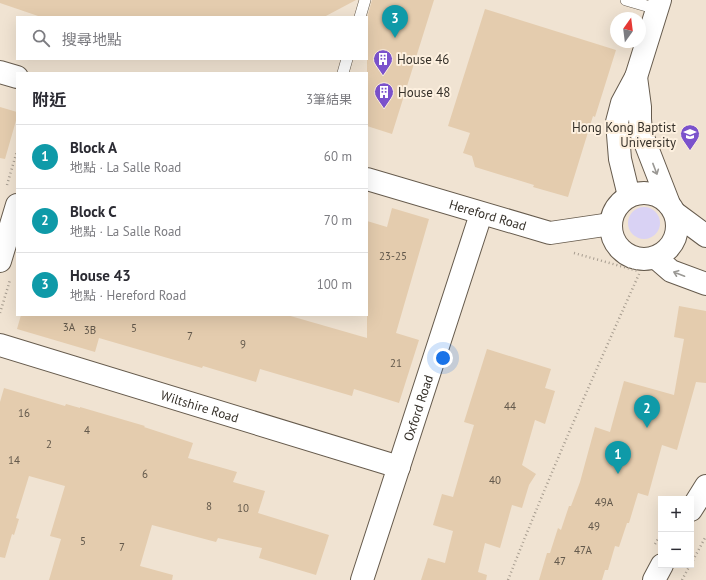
<!DOCTYPE html>
<html lang="zh-TW">
<head>
<meta charset="utf-8">
<style>
	body { margin:0; font-family:"PT Sans","Noto Sans TC",sans-serif; background:#f2f2f3; color:#2b2b33 }
	.controls { position:absolute; right:12px; bottom:12px; display:grid; overflow:hidden; border-radius:0px; box-shadow:0 4px 16px #0002 }
	.controls button { width:36px; height:36px; display:grid; place-items:center; padding:0; border:0; border-bottom:1px solid #e1e1e2; background:#fff; color:#2b2b33; font:20px sans-serif }
	.compass { position:absolute; left:610px; top:12px; width:36px; height:36px; border-radius:50%; background:#fff; box-shadow:0 4px 16px #0002; rotate:14deg }
	.you { position:absolute; left:443px; top:358px; width:14px; height:14px; margin:-10px; border:3px solid #fff; border-radius:50%; background:#1a73e8; box-shadow:0 0 0 6px #1a73e833 }
	.badge { display:grid; place-items:center; width:26px; height:26px; border-radius:50%; background:#7b52cc; color:#fff; font-size:13px; font-weight:700 }
	.pin { position:absolute; translate:-50% -33px; filter:drop-shadow(0 1px 2px #0008) }
	.pin::after { content:''; position:absolute; top:21px; width:14px; height:12px; background:inherit; clip-path:polygon(0 0,100% 0,50% 100%) }
	.list { margin:0; padding:0; list-style:none }
	h2 { display:flex; justify-content:space-between; align-items:center; height:52px; margin:0; padding:0 16px; font-size:17px }
	h2 small { font-size:13px; font-weight:400; color:#7c7c81 }
	.list li { display:grid; grid-template-columns:26px 1fr auto; gap:12px; align-items:center; box-sizing:border-box; height:64px; padding:0 16px; border-top:1px solid #e1e1e2 }
	.list b { display:block; font-size:15px; white-space:nowrap }
	.list p { margin:0; font-size:13px; white-space:nowrap; color:#7c7c81 }
	.list em { font-size:13px; font-style:normal; color:#7c7c81 }
	.icon { flex:none; width:22px; height:22px; fill:none; stroke:currentColor; stroke-width:2; stroke-linecap:round; stroke-linejoin:round }
	.map { position:relative; flex:none; width:706px; height:580px; overflow:hidden }
	.search { position:absolute; background:#fff; box-shadow:0 4px 16px #0002; left:16px; top:16px; width:352px; height:44px; display:flex; align-items:center; gap:10px; box-sizing:border-box; padding:0 14px; border-radius:0px; color:#7c7c81; font-size:15px }
	.panel { position:absolute; background:#fff; box-shadow:0 4px 16px #0002; left:16px; top:72px; width:352px; height:244px; border-radius:0px }
	.map>svg:first-child { display:block }
	.green { fill:#d9d2f4 }
	.building { fill:#e4ccae }
	.lines { fill:none; stroke-linecap:round; stroke-linejoin:round }
	.service-casing { stroke:#665b4d; stroke-width:12 }
	.minor-casing { stroke:#665b4d; stroke-width:24 }
	.tertiary-casing { stroke:#665b4d; stroke-width:24 }
	.path { stroke:#a69c8f; stroke-width:2.5; stroke-dasharray:1 3; stroke-linecap:butt }
	.service { stroke:#fff; stroke-width:11 }
	.minor { stroke:#fff; stroke-width:22 }
	.tertiary { stroke:#fff; stroke-width:22 }
	.oneway { stroke:#9a9894 }
	.labels { text-anchor:middle; stroke-width:4; stroke-linejoin:round; paint-order:stroke }
	.number-label { font-size:11px; fill:#62584b }
	.poi-label { font-size:13px; fill:#36312a; stroke:#fdf0df; text-anchor:start }
	.street-label { font-size:13px; fill:#36312a; stroke:#fdf0df }
</style>
</head>
<body>
<div class="map">
<svg width="706" height="580" viewBox="0 0 706 580">
	<rect width="100%" height="100%" fill="#f0e3d2"/>
	<path class="green" d="M628 223a16 16 0 1 1 32 0a16 16 0 1 1-32 0Z"/>
	<path class="building" d="M 0,0 L 356,0 L 324,17 L 41,17 L 0,3 Z
		M 372,0 L 434,0 L 392,134 L 367,126 L 367,18 Z
		M 485,9 L 616,50 L 595,117 L 593,116 L 568,197 L 533,187 L 534,185 L 475,167 L 472,156 L 463,153 L 470,133 L 448,126 Z
		M 0,107 L 17,112 L 17,117 L 5,159 L 0,158 Z
		M 392,208 L 429,219 L 396,333 L 419,340 L 399,403 L 354,389 L 352,396 L 260,369 L 256,382 L 203,366 L 202,368 L 99,338 L 95,352 L 17,329 L 21,315 L 287,315 L 367,338 L 367,221 L 387,227 Z
		M 679,306 L 706,311 L 706,383 L 696,382 L 677,450 L 662,445 L 648,496 L 638,493 L 629,523 L 627,523 L 619,547 L 615,546 L 608,570 L 605,570 L 602,580 L 539,580 L 547,553 L 550,553 L 558,528 L 561,530 L 569,506 L 571,506 L 580,482 L 595,427 L 610,432 L 624,381 L 674,395 L 684,339 L 674,337 Z
		M 487,349 L 551,369 L 545,388 L 555,391 L 545,424 L 535,420 L 522,465 L 536,474 L 529,485 L 522,508 L 512,505 L 500,548 L 485,543 L 478,572 L 487,575 L 486,580 L 421,580 L 428,558 L 445,563 L 453,531 L 433,525 L 442,494 L 453,497 L 474,425 L 464,422 Z
		M 4,388 L 65,406 L 66,404 L 80,408 L 80,407 L 145,426 L 144,427 L 193,443 L 188,458 L 237,472 L 233,482 L 265,491 L 258,513 L 329,535 L 316,575 L 259,558 L 262,548 L 218,538 L 216,542 L 152,525 L 140,566 L 173,575 L 172,580 L 49,580 L 61,539 L 50,536 L 65,486 L 29,476 L 16,518 L 19,519 L 14,535 L 12,534 L 5,558 L 0,557 L 0,402 Z"/>
	<g class="lines">
		<defs>
			<path id="service" d="M 626,0 L 657,9
				M 360,17 L 365,0
				M 343,73 L 347,59"/>
			<g id="minor">
				<path d="M 675,213 L 706,236"/>
				<path d="M 656,258 L 671,271 L 706,284"/>
				<path d="M 0,261 L 17,205"/>
				<path id="s1" d="M 0,345 L 399,467"/>
				<path id="s2" d="M 362,580 L 481,214"/>
			</g>
			<g id="tertiary">
				<path d="M 0,72 L 17,77"/>
				<path d="M 636,77 L 640,107 L 640,119 L 641,132 L 669,204"/>
				<path id="s3" d="M 367,179 L 550,233 L 611,224"/>
				<circle cx="644" cy="226" r="33"/>
				<path d="M 629,196 L 620,159 L 617,122 L 622,103 L 636,77 L 660,0"/>
				<path d="M 691,510 L 706,486"/>
				<path d="M 654,580 L 662,565"/>
			</g>
		</defs>
		<use href="#service" class="service-casing"/>
		<use href="#minor" class="minor-casing"/>
		<use href="#tertiary" class="tertiary-casing"/>
		<path class="path" d="M 7,185 L 17,151
			M 574,253 L 638,271
			M 0,313 L 10,280
			M 655,544 L 661,534
			M 691,564 L 706,536
			M 508,580 C 549,476 594,374 640,272
			M 682,580 L 690,565"/>
		<use href="#service" class="service"/>
		<use href="#minor" class="minor"/>
		<use href="#tertiary" class="tertiary"/>
	</g>
	<defs><path id="oneway-shaft" d="M-6 0H5M1.5-3L5.5 0L1.5 3" fill="none" stroke-width="1.6" stroke-linecap="round" stroke-linejoin="round"/></defs>
	<g class="oneway">
		<use href="#oneway-shaft" transform="translate(655 169) rotate(69)"/>
		<use href="#oneway-shaft" transform="translate(679 274) rotate(-159)"/>
	</g>
	<defs>
		<symbol id="building-pin" viewBox="-11 -11 22 30"><path d="M0 17L-7.5 6A9.5 9.5 0 1 1 7.5 6Z" fill="#7b52cc" stroke="#fdf0df"/><path d="M-4-6H4V6H1V3H-1V6H-4ZM-2.5-4.3h1.7v1.8h-1.7ZM.8-4.3h1.7v1.8H.8ZM-2.5-1h1.7V.8h-1.7ZM.8-1h1.7V.8H.8Z" fill="#fff"/></symbol>
		<symbol id="university-pin" viewBox="-11 -11 22 30"><path d="M0 17L-7.5 6A9.5 9.5 0 1 1 7.5 6Z" fill="#7b52cc" stroke="#fdf0df"/><path d="M0-5L7-2L0 1L-7-2ZM-4 1L0 2.5L4 1V4Q0 6-4 4Z" fill="#fff"/></symbol>
	</defs>
	<g fill-rule="evenodd">
		<use href="#building-pin" x="372" y="48" width="22" height="30"/>
		<use href="#building-pin" x="373" y="81" width="22" height="30"/>
		<use href="#university-pin" x="679" y="123" width="22" height="30"/>
	</g>
	<g class="labels">
		<g class="number-label">
			<text x="393" y="260">23-25</text>
			<text x="69" y="331">3A</text>
			<text x="134" y="332">5</text>
			<text x="90" y="334">3B</text>
			<text x="190" y="340">7</text>
			<text x="243" y="348">9</text>
			<text x="396" y="367">21</text>
			<text x="510" y="410">44</text>
			<text x="24" y="417">16</text>
			<text x="87" y="434">4</text>
			<text x="49" y="448">2</text>
			<text x="14" y="464">14</text>
			<text x="145" y="478">6</text>
			<text x="495" y="484">40</text>
			<text x="604" y="506">49A</text>
			<text x="209" y="510">8</text>
			<text x="243" y="512">10</text>
			<text x="594" y="530">49</text>
			<text x="83" y="545">5</text>
			<text x="122" y="551">7</text>
			<text x="583" y="554">47A</text>
			<text x="560" y="565">47</text>
		</g>
		<g class="poi-label">
			<text x="397" y="64">House 46</text>
			<text x="398" y="97">House 48</text>
			<text x="676" y="132" text-anchor="end">Hong Kong Baptist<tspan x="676" dy="15">University</tspan></text>
		</g>
		<g class="street-label">
			<text dy="5" stroke="none"><textPath href="#s3" startOffset="126">Hereford Road</textPath></text>
			<text dy="5" stroke="none"><textPath href="#s1" startOffset="209">Wiltshire Road</textPath></text>
			<text dy="5" stroke="none"><textPath href="#s2" startOffset="181">Oxford Road</textPath></text>
		</g>
	</g>
</svg>
<div class="controls">
<button>+</button>
<button>−</button>
</div>
<svg class="compass" viewBox="-18 -18 36 36"><path d="M0-13l5 13h-10z" fill="#e53935"/><path d="M0 13l5-13h-10z" fill="#7c7c81"/></svg>
<div class="you"></div>
<div class="pin badge" style="left:618px;top:474px;background:#0f9aa8">1</div>
<div class="pin badge" style="left:647px;top:428px;background:#0f9aa8">2</div>
<div class="pin badge" style="left:395px;top:38px;background:#0f9aa8">3</div>
<div class="search"><svg class="icon" aria-label="search" viewBox="0 0 24 24"><circle cx="10" cy="10" r="6"/><path d="M15 15l6 6"/></svg>搜尋地點</div>
<section class="panel">
<h2>附近<small>3筆結果</small></h2>
<ul class="list">
<li><span class="badge" style="background:#0f9aa8">1</span><div><b>Block A</b><p>地點 · La Salle Road</p></div><em>60 m</em></li>
<li><span class="badge" style="background:#0f9aa8">2</span><div><b>Block C</b><p>地點 · La Salle Road</p></div><em>70 m</em></li>
<li><span class="badge" style="background:#0f9aa8">3</span><div><b>House 43</b><p>地點 · Hereford Road</p></div><em>100 m</em></li>
</ul>
</section>
</div>
</body>
</html>
